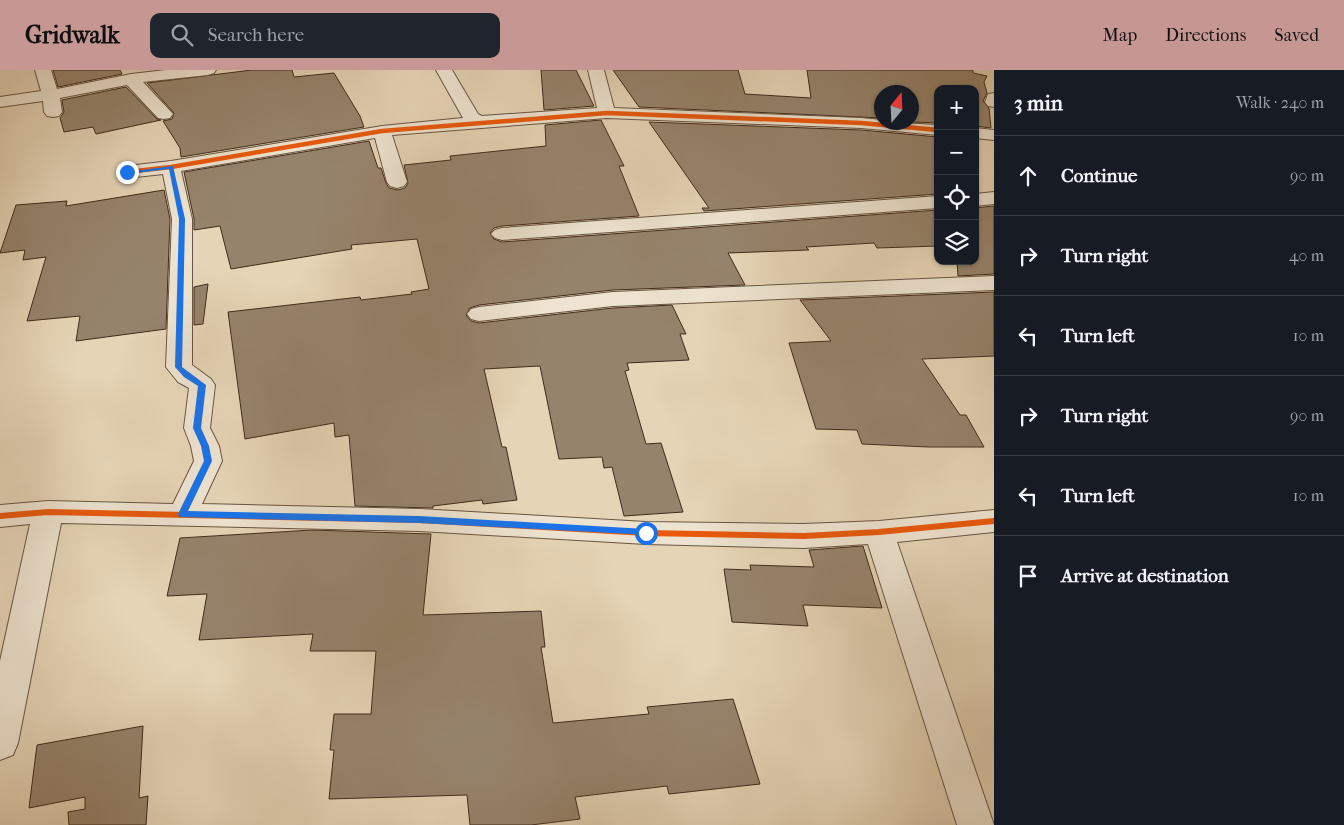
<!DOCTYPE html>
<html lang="en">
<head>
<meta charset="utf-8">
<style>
	body { margin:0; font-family:"IM FELL French Canon",serif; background:#20242c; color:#f1f3f6 }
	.controls { position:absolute; right:15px; top:15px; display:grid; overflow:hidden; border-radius:10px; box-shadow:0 1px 4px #0004 }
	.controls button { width:45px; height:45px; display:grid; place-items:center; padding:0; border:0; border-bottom:1px solid #363941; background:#171b24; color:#f1f3f6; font:25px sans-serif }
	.compass { position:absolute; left:874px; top:15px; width:45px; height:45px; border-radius:50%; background:#171b24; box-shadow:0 1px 4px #0004; rotate:18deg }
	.stop { position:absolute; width:15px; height:15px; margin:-11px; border:4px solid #1a73e8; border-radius:50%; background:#fff }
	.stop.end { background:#1a73e8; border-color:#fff; box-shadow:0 1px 5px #0008 }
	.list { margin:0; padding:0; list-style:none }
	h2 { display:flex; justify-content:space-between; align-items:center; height:65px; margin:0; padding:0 20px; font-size:21px }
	h2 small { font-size:16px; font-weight:400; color:#9ea1a6 }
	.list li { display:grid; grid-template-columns:32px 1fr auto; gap:15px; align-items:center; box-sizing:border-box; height:80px; padding:0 20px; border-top:1px solid #363941 }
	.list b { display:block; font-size:19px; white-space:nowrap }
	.list em { font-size:16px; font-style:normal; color:#9ea1a6 }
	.icon { flex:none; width:28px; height:28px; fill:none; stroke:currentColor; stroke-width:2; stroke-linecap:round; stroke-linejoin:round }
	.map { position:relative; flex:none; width:994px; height:755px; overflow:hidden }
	header { display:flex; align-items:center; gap:30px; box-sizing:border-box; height:70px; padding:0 25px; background:#c59692; color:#111 }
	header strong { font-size:24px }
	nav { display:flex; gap:28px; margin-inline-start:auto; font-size:18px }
	.search { width:350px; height:45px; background:#20242c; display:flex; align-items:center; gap:12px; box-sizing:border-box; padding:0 18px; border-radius:10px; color:#9ea1a6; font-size:19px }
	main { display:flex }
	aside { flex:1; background:#171b24 }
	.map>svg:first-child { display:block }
	.building { fill:#96836c; stroke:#402b1b }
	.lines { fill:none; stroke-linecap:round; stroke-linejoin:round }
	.minor-casing { stroke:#695542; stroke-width:2 }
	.minor { fill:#eee3d0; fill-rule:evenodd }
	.cycleway-far1-casing { stroke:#eee3d0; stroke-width:6 }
	.cycleway-casing { stroke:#eee3d0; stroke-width:9 }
	.cycleway-far1 { stroke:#e8590c; stroke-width:4.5 }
	.cycleway { stroke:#e8590c; stroke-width:6 }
	.route { fill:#1a73e8 }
</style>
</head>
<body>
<header>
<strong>Gridwalk</strong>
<div class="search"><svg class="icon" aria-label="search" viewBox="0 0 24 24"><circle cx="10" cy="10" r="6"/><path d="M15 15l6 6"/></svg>Search here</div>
<nav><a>Map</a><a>Directions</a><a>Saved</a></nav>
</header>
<main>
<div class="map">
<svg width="994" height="755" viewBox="0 0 994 755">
	<rect width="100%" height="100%" fill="#e5d4b6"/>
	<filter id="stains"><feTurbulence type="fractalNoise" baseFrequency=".004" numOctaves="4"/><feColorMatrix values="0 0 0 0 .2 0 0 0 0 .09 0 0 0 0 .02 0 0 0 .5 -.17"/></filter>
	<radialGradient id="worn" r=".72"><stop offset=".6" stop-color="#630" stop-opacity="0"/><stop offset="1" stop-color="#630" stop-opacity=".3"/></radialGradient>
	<path class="building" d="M 53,0 L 120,0 L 122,4 L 58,17 Z
		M 252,0 L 292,0 L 294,7 L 334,3 L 360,46 L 364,57 L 181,87 L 180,78 L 163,51 L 172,49 L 174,43 L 147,13 Z
		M 541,0 L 576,0 L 594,36 L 544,40 Z
		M 613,0 L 738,0 L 745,24 L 811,28 L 807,0 L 973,0 L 973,3 L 987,6 L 984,12 L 987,23 L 983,31 L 989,38 L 991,58 L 975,56 L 975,19 L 938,19 L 938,53 L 912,52 L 912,22 L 882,22 L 882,48 L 639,37 Z
		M 126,17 L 157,49 L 161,50 L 96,64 L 93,57 L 64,62 L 60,48 L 64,42 L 62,30 Z
		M 601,50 L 624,96 L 619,96 L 639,146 L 502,156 L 494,158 L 490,163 L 494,169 L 502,172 L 938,140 L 938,176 L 877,178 L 874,173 L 806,177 L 809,180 L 728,183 L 745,215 L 613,220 L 479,235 L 470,238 L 466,245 L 471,251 L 479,253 L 613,238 L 672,235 L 686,264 L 680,264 L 689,290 L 627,293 L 629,300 L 625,301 L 646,374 L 661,373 L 683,442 L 624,446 L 612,397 L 604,398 L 602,387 L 559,389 L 540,296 L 484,299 L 502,377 L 506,377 L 517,430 L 483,434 L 482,430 L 433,436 L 433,438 L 355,436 L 349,365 L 335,367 L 334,353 L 245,369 L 228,242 L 360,227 L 361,230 L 412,224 L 411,222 L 429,219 L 417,169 L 351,175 L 352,179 L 231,199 L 220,156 L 194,160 L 194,149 L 184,102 L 369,71 L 378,98 L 381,98 L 386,113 L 389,118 L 398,120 L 405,118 L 408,113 L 404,95 L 451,90 L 450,86 L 546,76 L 545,55 Z
		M 649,52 L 861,60 L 938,67 L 938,124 L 704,141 L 702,138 L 709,138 Z
		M 164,120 L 170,149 L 166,259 L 76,271 L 80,246 L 27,251 L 46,187 L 23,190 L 25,180 L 0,183 L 16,135 L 67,131 L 66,136 Z
		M 994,136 L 994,204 L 958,206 L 957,191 L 975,191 L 975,138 Z
		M 208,214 L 203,254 L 194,255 L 194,217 Z
		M 994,222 L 994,286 L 922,289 L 960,345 L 966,345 L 984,377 L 928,377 L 862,374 L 857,360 L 816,359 L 789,273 L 831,271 L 800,230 Z
		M 312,460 L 431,464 L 423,545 L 541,541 L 545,577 L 541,577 L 553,653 L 649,644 L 647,637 L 733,629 L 760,714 L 669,724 L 667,716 L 575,727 L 580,749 L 531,755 L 470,755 L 467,725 L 329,729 L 334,680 L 330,680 L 334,644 L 371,644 L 376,581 L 310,581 L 313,564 L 199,570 L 207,524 L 167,526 L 180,468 Z
		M 863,476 L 882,538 L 803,535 L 808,556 L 732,552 L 724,499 L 751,500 L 750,495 L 814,497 L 809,480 Z
		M 143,656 L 139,728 L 148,726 L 146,755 L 69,755 L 68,742 L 85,739 L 85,727 L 29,738 L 37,675 Z"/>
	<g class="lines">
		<defs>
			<path id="minor" d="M 35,0 L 51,0 L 57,19 L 131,4 L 166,0 L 216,0 L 214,3 L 208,5 L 143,12 L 173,44 L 170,48 L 164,49 L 158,48 L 127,15 L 60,28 L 62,42 L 59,46 L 53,47 L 47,46 L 44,42 L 43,31 L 0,37 L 0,27 L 41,21 Z
				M 436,0 L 452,0 L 478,44 L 482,46 L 597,38 L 588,0 L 604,0 L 614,38 L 861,48 L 882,50 L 882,52 L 938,55 L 938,65 L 861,58 L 607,48 L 392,65 L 407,112 L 404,116 L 397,118 L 390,116 L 387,112 L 375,68 L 181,101 L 192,149 L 192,295 L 211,309 L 215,315 L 210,358 L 219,376 L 222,391 L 202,434 L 419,439 L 646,452 L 804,454 L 879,451 L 994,440 L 994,462 L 897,472 L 994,755 L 957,755 L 868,474 L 804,478 L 646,474 L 419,461 L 61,453 L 18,673 L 13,685 L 0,690 L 0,591 L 30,454 L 0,457 L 0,435 L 48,431 L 173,434 L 194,391 L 191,376 L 184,358 L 189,318 L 178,312 L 166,297 L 172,149 L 163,104 L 127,108 L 120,106 L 117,102 L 120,98 L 127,96 L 171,91 L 382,56 L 463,48 Z
				M 994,23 L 994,37 L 988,36 L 985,32 L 988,24 Z
				M 975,58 L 994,60 L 994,70 L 975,68 Z
				M 994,122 L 994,134 L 975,136 L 975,124 Z
				M 938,126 L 938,138 L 502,170 L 495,168 L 491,164 L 495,160 L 502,158 Z
				M 994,206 L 994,220 L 613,236 L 479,251 L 471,249 L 467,244 L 471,239 L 479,237 L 613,222 Z"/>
		</defs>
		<use href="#minor" class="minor-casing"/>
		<use href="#minor" class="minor"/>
		<defs>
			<path id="cycleway-far1" d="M 127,102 L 171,97 L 382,61 L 607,43 L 861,53 L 938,60"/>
			<path id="cycleway" d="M 0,446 L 48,442 L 419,450 L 646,463 L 804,466 L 879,462 L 994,451"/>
		</defs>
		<use href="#cycleway-far1" class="cycleway-far1-casing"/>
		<use href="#cycleway" class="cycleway-casing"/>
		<use href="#cycleway-far1" class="cycleway-far1"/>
		<use href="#cycleway" class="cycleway"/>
	</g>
	<path class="route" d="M 173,96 L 185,149 L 182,297 L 206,315 L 201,358 L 209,376 L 212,391 L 188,441 L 419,446 L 646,459 L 651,463 L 650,465 L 419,453 L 179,447 L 178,444 L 204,391 L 201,376 L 193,358 L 198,316 L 184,307 L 175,297 L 179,149 L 169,99 L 127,104 L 125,102 Z"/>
	<rect width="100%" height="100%" filter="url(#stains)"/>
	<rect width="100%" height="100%" fill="url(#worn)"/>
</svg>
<div class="controls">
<button>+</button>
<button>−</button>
<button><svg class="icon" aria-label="locate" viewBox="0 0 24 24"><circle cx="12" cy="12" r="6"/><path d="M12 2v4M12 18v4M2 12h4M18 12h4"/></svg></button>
<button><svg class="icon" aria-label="layers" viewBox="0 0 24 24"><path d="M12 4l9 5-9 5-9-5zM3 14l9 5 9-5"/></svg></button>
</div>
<svg class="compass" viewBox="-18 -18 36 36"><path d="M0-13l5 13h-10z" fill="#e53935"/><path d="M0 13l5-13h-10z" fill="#9ea1a6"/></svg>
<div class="stop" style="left:646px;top:463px"></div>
<div class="stop end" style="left:127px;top:102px"></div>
</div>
<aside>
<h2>3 min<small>Walk · 240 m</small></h2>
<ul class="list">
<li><svg class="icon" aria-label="ahead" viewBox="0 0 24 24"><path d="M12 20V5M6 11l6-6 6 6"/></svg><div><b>Continue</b></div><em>90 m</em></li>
<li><svg class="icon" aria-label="right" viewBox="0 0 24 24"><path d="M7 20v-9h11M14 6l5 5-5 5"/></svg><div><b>Turn right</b></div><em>40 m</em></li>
<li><svg class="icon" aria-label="left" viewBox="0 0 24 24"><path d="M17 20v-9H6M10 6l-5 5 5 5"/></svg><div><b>Turn left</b></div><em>10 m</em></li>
<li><svg class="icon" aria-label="right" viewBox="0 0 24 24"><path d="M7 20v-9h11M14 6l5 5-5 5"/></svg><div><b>Turn right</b></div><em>90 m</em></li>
<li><svg class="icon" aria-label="left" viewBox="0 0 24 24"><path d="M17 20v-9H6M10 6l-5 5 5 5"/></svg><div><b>Turn left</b></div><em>10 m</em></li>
<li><svg class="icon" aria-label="arrive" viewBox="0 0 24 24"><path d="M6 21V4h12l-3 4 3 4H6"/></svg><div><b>Arrive at destination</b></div></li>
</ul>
</aside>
</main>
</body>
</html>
